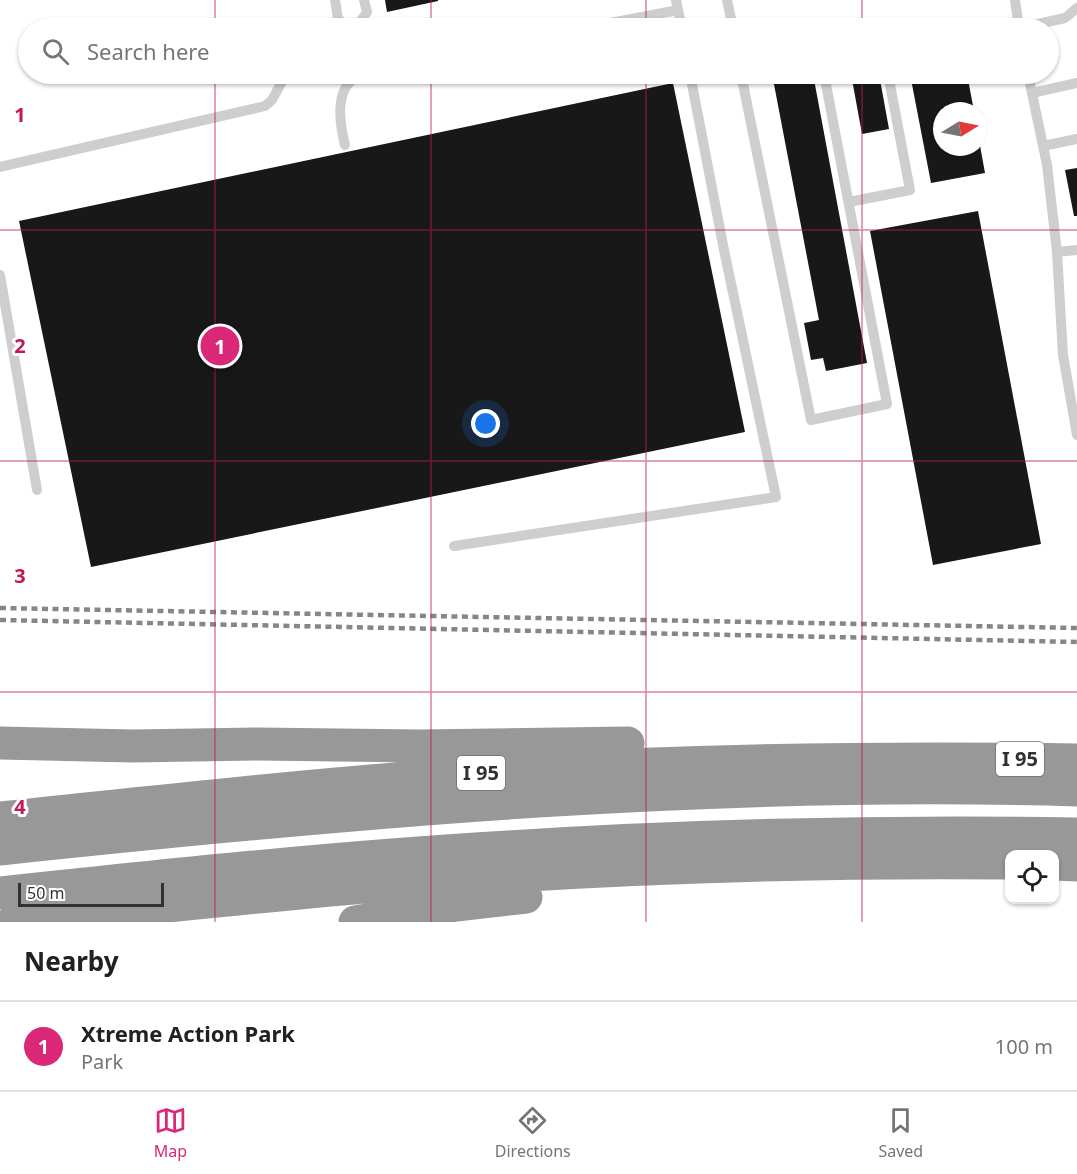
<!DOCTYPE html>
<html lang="en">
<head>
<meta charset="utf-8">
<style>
	body { margin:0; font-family:"Noto Sans",sans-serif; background:#f6f6f6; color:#202124 }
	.controls { position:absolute; right:18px; bottom:18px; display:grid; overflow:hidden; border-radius:12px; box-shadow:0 2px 4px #0004 }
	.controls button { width:54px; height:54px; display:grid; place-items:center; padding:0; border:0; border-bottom:2px solid #e0e0e0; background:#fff; color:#202124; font:30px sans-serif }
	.compass { position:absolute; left:933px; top:102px; width:54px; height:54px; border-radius:50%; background:#fff; box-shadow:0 2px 4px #0004; rotate:80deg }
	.scale { position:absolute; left:18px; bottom:15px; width:146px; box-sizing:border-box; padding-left:6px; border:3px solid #313131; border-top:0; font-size:16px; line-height:21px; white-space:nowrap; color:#313131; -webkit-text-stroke:4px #fff; paint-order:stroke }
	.you { position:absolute; left:486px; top:424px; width:21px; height:21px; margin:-15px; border:4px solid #fff; border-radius:50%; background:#1a73e8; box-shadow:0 0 0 9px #1a73e833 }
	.badge { display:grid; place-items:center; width:39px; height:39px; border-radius:50%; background:#db2777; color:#fff; font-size:20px; font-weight:700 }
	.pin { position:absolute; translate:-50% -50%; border:3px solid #fff; box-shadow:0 2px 6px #0006 }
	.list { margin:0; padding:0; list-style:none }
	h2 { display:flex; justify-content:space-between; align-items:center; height:78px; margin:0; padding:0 24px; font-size:26px }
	h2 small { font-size:20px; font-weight:400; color:#757577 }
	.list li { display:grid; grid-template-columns:39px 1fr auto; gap:18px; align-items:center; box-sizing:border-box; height:90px; padding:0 24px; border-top:2px solid #e0e0e0 }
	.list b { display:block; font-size:22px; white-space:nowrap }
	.list p { margin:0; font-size:20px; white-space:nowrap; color:#757577 }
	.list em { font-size:20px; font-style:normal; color:#757577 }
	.icon { flex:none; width:33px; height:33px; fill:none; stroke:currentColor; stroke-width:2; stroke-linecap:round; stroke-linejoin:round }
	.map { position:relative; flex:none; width:1077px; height:922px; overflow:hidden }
	.search { position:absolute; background:#fff; box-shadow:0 2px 4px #0004; left:18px; right:18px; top:18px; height:66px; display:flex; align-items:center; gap:15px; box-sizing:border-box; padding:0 21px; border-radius:33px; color:#757577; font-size:22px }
	.sheet { height:168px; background:#fff }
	nav { display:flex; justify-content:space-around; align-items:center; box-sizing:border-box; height:84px; border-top:2px solid #e0e0e0; background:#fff; font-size:16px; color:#757577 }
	nav a { display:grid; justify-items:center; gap:3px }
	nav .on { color:#db2777 }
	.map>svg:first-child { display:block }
	.building { fill:#181818 }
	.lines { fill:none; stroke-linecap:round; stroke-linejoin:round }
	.service { stroke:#cecece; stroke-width:10 }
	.motorway { stroke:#989898; stroke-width:33 }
	.rail { stroke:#868686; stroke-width:4.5; stroke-dasharray:6 4.5; stroke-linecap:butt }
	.grid { fill:none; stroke:#c2185b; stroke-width:1.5; stroke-opacity:0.55 }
	.labels { text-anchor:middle; stroke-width:6; stroke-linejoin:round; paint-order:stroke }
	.shield { fill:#fff; stroke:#6f6f6f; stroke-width:1.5 }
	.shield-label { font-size:20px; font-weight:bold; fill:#313131 }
	.grid-label { font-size:20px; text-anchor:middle; font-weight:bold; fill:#c2185b; stroke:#fff; stroke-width:6; stroke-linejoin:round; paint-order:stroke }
</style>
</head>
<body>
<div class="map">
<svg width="1077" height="922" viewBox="0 0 1077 922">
	<rect width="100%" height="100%" fill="#fff"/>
	<path class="building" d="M 385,0 L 438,0 L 438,1 L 387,12 Z
		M 801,74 L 813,74 L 867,363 L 826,371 L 823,358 L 811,360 L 804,323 L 819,320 L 773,79 Z
		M 851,74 L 879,74 L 889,129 L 862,134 Z
		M 910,74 L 967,74 L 974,111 L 942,111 L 942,147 L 978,147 L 979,140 L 985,173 L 931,183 Z
		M 673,83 L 745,432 L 91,567 L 19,221 Z
		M 1077,168 L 1077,216 L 1074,216 L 1065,170 Z
		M 978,211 L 1041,544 L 933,565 L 870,231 Z"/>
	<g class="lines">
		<path class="service" d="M 335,0 L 338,19 L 350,28
			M 727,0 L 733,28
			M 1015,0 L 1019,28
			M 678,10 L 682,28
			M 356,28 L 367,12 L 364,0
			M 585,28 L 678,10 L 676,0
			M 859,28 L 879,25 L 879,28
			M 1020,28 L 1065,18 L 1077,8
			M 741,74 L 811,420 L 887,404 L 824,74
			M 1028,74 L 1047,165 L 1057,252 L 1063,355 L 1077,435
			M 1032,93 L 1077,83
			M 345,145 C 339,121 333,84 363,74
			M 1043,146 L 1077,139
			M 0,167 L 265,106 L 272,100 L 286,74
			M 849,202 L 910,190 L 888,74
			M 1057,252 L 1077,250
			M 0,275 L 37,490
			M 454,546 L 776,497 L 724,250 L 690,74"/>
		<path class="motorway" d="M 0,743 L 132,746 L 257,744 L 420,746 L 628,743
			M 0,818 C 153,802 306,785 459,774 C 665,760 871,757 1077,760
			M 0,849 C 358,811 717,779 1077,790
			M 1054,864 L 1077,865
			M 0,893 C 169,875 338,857 508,847 C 697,835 887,831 1077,834
			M 12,922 C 140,909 268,895 397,884 C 600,868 805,861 1010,863
			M 355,922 L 456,905 L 526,897"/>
		<path class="rail" d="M 0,608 L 1077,628
			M 0,620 L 1077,642"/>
	</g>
	<path class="grid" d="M 215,0 L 215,28M 431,0 L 431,28M 646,0 L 646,28M 862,0 L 862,28M 215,74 L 215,922M 431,74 L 431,922M 646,74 L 646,922M 862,74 L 862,922M 0,230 L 1077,230M 0,461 L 1077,461M 0,692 L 1077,692"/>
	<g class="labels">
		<g class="shield">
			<rect x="996" y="742" width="48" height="34" rx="4.5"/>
			<rect x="457" y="756" width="48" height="34" rx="4.5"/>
		</g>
		<g class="shield-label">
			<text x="1020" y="766">I 95</text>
			<text x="481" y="780">I 95</text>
		</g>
	</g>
	<g class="grid-label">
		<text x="20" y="122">1</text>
		<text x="20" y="353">2</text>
		<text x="20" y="583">3</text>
		<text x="20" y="814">4</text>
	</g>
</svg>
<div class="controls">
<button><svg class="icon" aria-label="locate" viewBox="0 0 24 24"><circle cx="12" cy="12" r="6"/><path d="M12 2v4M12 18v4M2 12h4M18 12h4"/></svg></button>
</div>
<svg class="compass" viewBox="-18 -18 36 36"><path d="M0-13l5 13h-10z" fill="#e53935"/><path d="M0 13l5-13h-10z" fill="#757577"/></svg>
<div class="scale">50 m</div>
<div class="you"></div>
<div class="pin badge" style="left:220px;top:346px">1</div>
<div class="search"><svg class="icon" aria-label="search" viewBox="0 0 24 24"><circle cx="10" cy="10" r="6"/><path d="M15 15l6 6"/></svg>Search here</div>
</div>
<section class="sheet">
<h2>Nearby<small></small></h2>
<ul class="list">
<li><span class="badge">1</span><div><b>Xtreme Action Park</b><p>Park</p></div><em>100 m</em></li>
</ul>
</section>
<nav>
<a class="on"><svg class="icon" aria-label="map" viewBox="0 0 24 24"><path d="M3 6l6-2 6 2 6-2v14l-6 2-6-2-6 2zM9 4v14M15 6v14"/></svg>Map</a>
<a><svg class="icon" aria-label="directions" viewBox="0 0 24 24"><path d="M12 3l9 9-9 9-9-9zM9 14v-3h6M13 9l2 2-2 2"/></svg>Directions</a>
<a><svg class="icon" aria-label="saved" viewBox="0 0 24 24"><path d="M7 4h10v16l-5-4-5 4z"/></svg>Saved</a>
</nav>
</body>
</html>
